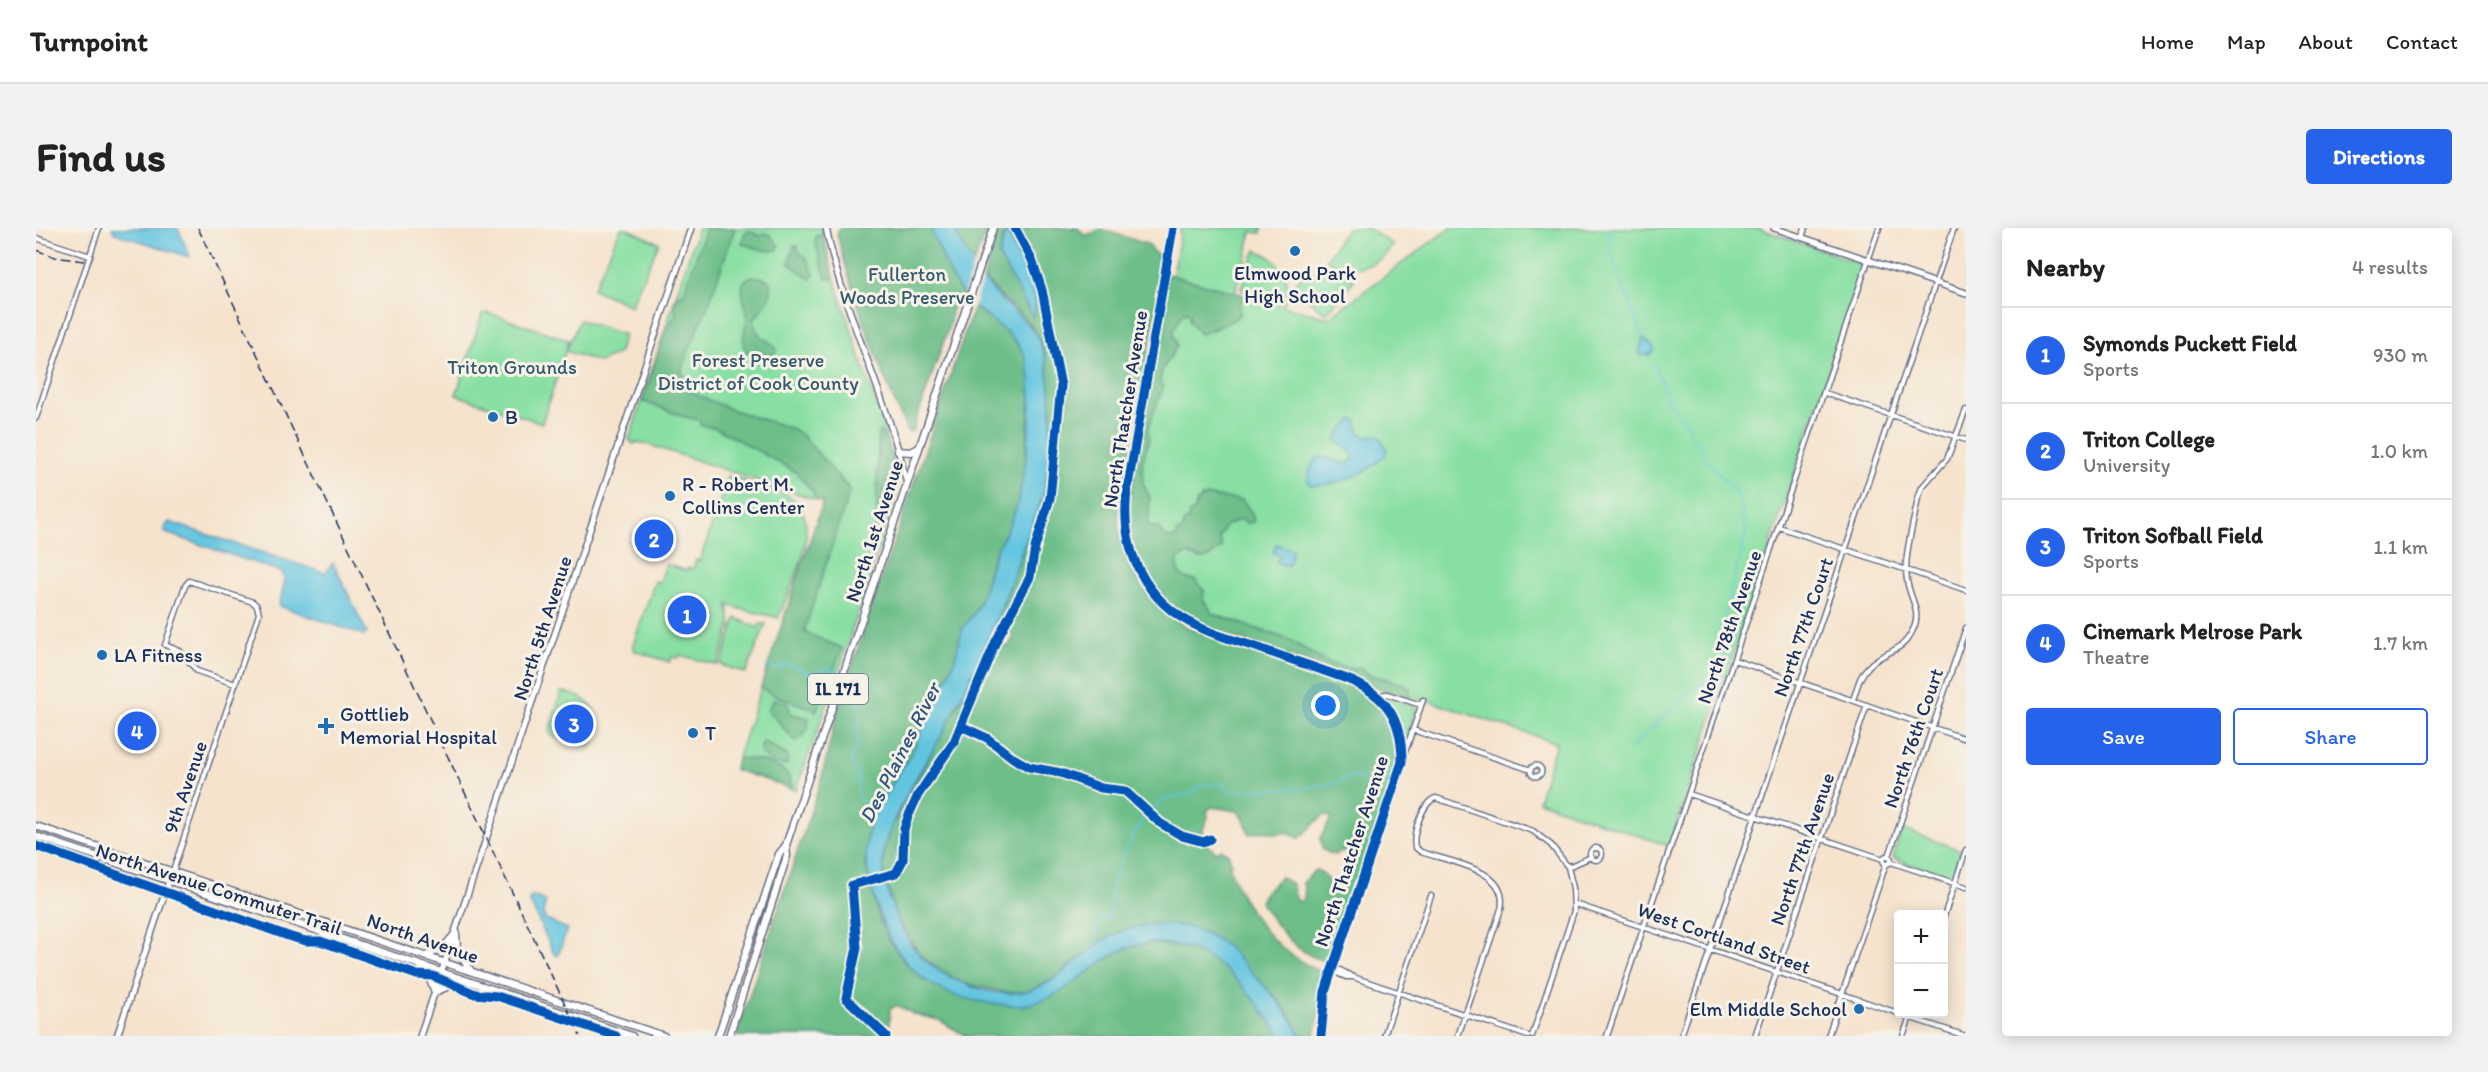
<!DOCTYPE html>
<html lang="en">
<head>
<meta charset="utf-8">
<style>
	body { margin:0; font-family:Itim,sans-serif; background:#f2f2f2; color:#222 }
	.controls { position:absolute; right:18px; bottom:18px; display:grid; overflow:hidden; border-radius:6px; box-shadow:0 3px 15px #0003 }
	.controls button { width:54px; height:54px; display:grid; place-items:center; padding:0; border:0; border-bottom:2px solid #e0e0e0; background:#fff; color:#222; font:30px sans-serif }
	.you { position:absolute; left:1290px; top:478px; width:21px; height:21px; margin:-15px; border:4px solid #fff; border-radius:50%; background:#1a73e8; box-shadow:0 0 0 9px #1a73e833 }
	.badge { display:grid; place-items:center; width:39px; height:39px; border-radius:50%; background:#2563eb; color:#fff; font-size:20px; font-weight:700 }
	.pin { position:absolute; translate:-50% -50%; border:3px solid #fff; box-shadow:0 2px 6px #0006 }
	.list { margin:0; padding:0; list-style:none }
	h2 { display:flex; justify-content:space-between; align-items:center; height:78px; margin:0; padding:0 24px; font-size:26px }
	h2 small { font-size:20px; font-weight:400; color:#767676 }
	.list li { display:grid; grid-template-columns:39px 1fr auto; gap:18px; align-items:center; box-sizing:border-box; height:96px; padding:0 24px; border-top:2px solid #e0e0e0 }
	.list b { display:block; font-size:22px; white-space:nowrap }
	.list p { margin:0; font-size:20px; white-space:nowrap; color:#767676 }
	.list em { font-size:20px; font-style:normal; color:#767676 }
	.actions { display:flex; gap:12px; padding:18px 24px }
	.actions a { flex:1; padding:14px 0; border:2px solid #2563eb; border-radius:6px; text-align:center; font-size:21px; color:#2563eb }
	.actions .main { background:#2563eb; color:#fff }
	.map { position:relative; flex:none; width:1930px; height:808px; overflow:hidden; border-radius:6px }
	header { display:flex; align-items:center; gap:36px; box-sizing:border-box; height:84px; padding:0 30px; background:#fff; border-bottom:2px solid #e0e0e0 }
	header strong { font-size:28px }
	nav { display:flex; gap:33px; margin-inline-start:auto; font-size:21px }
	.intro { display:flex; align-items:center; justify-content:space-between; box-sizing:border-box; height:144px; padding:0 36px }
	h1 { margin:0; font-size:42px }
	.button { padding:15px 27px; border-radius:6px; background:#2563eb; color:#fff; font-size:21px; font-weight:700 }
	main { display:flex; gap:36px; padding:0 36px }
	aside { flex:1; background:#fff; border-radius:6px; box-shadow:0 3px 15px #0003 }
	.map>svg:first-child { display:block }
	.green { fill:#87dfa3; stroke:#518780; stroke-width:1.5 }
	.forest { fill:#6dbe89; stroke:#447674; stroke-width:1.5; fill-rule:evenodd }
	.water { fill:#62c5e0; stroke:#3e7a9f; stroke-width:1.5 }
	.pier { fill:#f5e3cd }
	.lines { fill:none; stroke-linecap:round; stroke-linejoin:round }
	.stream { stroke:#62c5e0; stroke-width:1.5 }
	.minor-casing { stroke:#676e85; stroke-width:7 }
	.tertiary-casing { stroke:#676e85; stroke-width:8 }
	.secondary-casing { stroke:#676e85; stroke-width:8 }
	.primary-casing { stroke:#676e85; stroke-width:9 }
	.minor { stroke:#fff; stroke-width:4 }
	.tertiary { stroke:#fff; stroke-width:5 }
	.secondary { stroke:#fff; stroke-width:5 }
	.primary { stroke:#fff; stroke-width:6 }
	.rail { stroke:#1b2f5e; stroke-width:1.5; stroke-dasharray:9 4.5; stroke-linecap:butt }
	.cycleway-casing { stroke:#f7f3e8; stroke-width:13 }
	.cycleway { stroke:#0057b8; stroke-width:9 }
	.poi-dot { fill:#1f6fb2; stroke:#f7f3e8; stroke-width:2 }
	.labels { text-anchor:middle; stroke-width:6; stroke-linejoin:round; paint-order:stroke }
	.shield { fill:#f7f3e8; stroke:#5d6a87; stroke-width:1.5 }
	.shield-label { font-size:18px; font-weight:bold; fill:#1b2f5e }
	.poi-label { font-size:20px; fill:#1b2f5e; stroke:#f7f3e8; text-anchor:start }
	.park-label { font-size:20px; fill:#365b6f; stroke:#f7f3e8 }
	.street-label { font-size:20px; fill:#1b2f5e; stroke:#f7f3e8 }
	.water-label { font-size:21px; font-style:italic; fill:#2d547e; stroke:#f7f3e8 }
</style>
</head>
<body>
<header>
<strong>Turnpoint</strong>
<nav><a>Home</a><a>Map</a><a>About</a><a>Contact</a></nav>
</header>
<div class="intro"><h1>Find us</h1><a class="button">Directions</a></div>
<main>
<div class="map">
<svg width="1930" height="808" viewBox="0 0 1930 808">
	<rect width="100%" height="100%" fill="#f7f3e8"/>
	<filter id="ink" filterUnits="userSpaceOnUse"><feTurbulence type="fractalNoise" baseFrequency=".0167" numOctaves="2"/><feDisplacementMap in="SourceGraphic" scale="12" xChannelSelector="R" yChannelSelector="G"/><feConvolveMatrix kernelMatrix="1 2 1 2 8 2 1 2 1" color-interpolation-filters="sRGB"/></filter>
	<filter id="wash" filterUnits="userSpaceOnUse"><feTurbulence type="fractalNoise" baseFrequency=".008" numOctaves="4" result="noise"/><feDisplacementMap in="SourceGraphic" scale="24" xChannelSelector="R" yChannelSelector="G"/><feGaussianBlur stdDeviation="1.35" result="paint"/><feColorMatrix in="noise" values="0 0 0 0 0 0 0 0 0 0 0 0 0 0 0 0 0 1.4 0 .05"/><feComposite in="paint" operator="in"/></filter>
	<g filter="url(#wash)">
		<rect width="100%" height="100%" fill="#f5e3cd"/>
		<path class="green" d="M 585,0 L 590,0 L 623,15 L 595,78 L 557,61 Z
			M 662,0 L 785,0 L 798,50 L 862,243 L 859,269 L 801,449 L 760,562 L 698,541 L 787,274 L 617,218 L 601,214 L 598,216 L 593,212 Z
			M 1145,0 L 1226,0 L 1225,5 L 1215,4 L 1209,37 L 1206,37 L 1199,65 L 1292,90 L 1414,0 L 1722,0 L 1825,36 L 1824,50 L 1633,618 L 1502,573 L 1520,515 L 1390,472 C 1362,471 1338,457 1311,448 C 1257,427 1199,414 1147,387 L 1095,261 L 1131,46 L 1137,47 Z
			M 1311,0 L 1332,0 L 1357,17 C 1340,41 1315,46 1290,31 Z
			M 1220,22 C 1243,30 1257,51 1249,75 L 1206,63 L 1205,60 Z
			M 1285,43 L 1307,46 L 1318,52 L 1292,84 L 1289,85 L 1256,59 L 1264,50 Z
			M 452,85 L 533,112 L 506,195 L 420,167 L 446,86 Z
			M 544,92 L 588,107 L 582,126 L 563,134 L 530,123 Z
			M 692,248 C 708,253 741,260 754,269 C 791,295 755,359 742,390 C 725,385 708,383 692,377 L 695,397 L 682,437 L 644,427 L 642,430 L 636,429 L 634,434 L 599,423 L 597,417 L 619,353 L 624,354 L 630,336 L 651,343 L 652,340 L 657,341 L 660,332 L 664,333 Z
			M 700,390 L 722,400 L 724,396 L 730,396 L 710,445 L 685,437 Z
			M 525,464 C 556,467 573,493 554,520 L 515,508 L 513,504 Z
			M 1353,471 L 1376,476 L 1380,481 L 1369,517 L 1364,494 L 1352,475 Z
			M 1865,601 L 1925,622 L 1917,648 L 1912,650 L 1857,630 Z"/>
		<path class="forest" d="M 670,0 L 699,0 L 673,75 L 648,134 L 646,143 L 652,163 L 694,181 L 757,201 L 767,208 L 814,262 L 768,404 L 806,420 L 789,466 L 780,483 C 765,474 736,470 725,459 L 787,274 L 779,271 L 777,264 L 760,244 L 680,200 L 664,197 L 664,192 L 649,189 L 606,173 L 630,100 L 640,87 L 638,77 L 642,66 L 647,67 Z
			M 804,0 L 894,0 L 928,67 L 915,82 L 914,95 L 877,202 L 874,204 L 871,203 C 843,139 818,73 801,6 Z
			M 918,0 L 951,0 L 937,38 Z
			M 963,0 L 1042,0 L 1049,8 L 1065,1 L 1114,17 L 1116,23 L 1127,30 L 1129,34 L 1082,284 C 1081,333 1110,377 1153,400 L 1331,463 C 1355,484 1365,508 1360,540 L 1299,723 L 1295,730 L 1289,733 C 1260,727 1240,697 1224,674 L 1228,666 L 1245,649 L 1256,656 L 1261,673 L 1266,673 L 1269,666 L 1267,655 L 1279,642 L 1287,645 L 1296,659 L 1302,664 L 1305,664 L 1321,626 L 1316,621 L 1297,627 L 1287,622 L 1284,610 L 1296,589 L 1288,587 L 1263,610 L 1250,604 L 1242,606 L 1228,603 L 1213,606 L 1208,591 L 1202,583 L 1175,579 L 1171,584 L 1172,589 L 1167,601 L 1168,614 L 1180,624 L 1185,621 L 1192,625 L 1196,636 L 1193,639 C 1210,686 1241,727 1289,745 L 1279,808 L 1265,808 L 1256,790 L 1245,775 L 1193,721 L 1172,707 L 1151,699 L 1120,696 L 1092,701 L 1040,732 L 1023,747 L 1003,759 L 989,764 L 969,764 L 926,755 L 897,737 L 884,727 L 859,686 L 847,640 L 848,622 L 856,598 L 906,506 L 953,412 L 972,419 L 978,408 L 960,396 L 1007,267 C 1015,227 1022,143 1001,106 C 989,85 962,71 948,49 ZM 967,8 L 974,9 L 994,52 L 997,89 L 963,28 Z
			M 714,3 L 724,8 L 729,5 L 734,7 L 743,18 L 741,22 L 731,23 L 706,16 L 709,5 Z
			M 787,7 L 798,50 L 790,50 L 779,14 L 780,8 Z
			M 758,17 L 762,19 L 762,23 L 771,31 L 778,46 L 775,51 L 753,36 Z
			M 1131,46 L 1211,68 L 1204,76 C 1204,79 1205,82 1204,86 C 1203,91 1169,105 1164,106 L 1153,92 L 1154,86 L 1150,84 L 1145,87 L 1137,105 L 1141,118 L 1126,142 L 1124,153 L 1127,160 L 1112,200 L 1113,213 L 1106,235 L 1107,255 L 1114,270 L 1112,298 L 1122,300 C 1129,307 1128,313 1141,309 L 1141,304 L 1146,303 L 1148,294 L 1152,292 L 1153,285 L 1159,283 L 1160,275 L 1166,269 L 1173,268 L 1206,272 L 1216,285 L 1218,294 L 1210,295 L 1206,291 L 1190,297 L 1183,309 L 1186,319 C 1172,330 1170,336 1152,326 L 1143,330 C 1138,345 1145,351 1159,352 L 1168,362 L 1167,371 L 1177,386 L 1254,412 L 1286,432 L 1309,440 L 1327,441 L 1332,446 L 1368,456 L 1374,461 L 1373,470 C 1336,460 1301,444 1265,432 C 1181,403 1093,389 1092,279 Z
			M 717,48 L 731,51 L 736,56 L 734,70 L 718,91 C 719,113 733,109 741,122 L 736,129 L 710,124 C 704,113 710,101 711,90 C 712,77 696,54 717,48 Z
			M 938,78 L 974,107 L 986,122 L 992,134 L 995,154 L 989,241 L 981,278 L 971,304 L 957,328 L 948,362 L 939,384 L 927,400 L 921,428 L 877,523 L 852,562 L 832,607 L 829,634 L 842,688 L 851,709 L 869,735 L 888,752 L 969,777 L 1042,750 L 1081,723 L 1100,717 L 1119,715 L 1161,723 L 1175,729 L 1193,742 L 1231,786 L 1245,808 L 930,808 L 903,792 L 877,786 L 861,777 L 854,781 L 853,797 L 846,808 L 700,808 L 785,553 L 799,493 L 811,453 Z
			M 844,203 L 846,204 L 857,236 L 857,246 C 847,252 845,288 840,302 L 842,204 Z
			M 738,471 L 751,475 L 756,486 L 773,490 C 772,501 770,510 759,513 L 732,482 Z
			M 727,514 L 751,527 L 752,535 L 749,537 C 741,537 727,530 724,523 Z
			M 702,530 C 720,531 757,536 756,561 L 698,541 Z"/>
		<path class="water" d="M 76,0 L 142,0 L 154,29 L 78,5 Z
			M 894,0 L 918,0 C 929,24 941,44 958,64 C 982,90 1001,95 1010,133 C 1018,169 1016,231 1007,266 C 1001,288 990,310 983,332 C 961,395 938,448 905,508 C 885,544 858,581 848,621 C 844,638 852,667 858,683 C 863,698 873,715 884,727 C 910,754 965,775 1001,760 C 1028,749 1047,723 1073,709 C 1106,691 1151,692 1182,712 C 1198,723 1211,739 1223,752 C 1240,770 1254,786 1265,808 L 1245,808 C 1213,764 1181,715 1119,715 C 1069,714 1043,765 997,775 C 983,779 967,777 953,775 C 884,767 851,725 836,661 C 831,643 827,625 832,605 C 840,574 863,550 877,522 C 882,513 885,503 890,493 C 897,476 907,459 915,442 C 921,428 922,414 927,400 C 930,394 935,390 938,385 C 942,380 944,373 946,367 C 951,356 953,343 957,331 C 963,313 975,298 980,280 C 990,248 1003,153 987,124 C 974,100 944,88 928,68 C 913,48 904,22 894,0 Z
			M 969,5 L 974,9 C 981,33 1007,63 997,89 L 963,28 Z
			M 1607,110 L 1618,119 L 1618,123 L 1613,127 L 1605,127 L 1603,125 Z
			M 1317,191 L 1321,194 L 1322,202 L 1329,209 L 1339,207 L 1344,209 L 1351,221 L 1350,226 C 1333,245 1301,259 1275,257 L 1272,253 L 1273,243 L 1280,231 L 1286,229 L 1310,236 L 1317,232 L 1317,226 L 1300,212 L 1304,204 Z
			M 133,294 L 289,345 L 297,335 L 331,405 L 328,407 L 243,378 L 249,351 L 246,344 L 130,305 L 127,302 Z
			M 1240,316 L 1257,322 L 1252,338 L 1240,334 L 1245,327 L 1237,325 Z
			M 496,668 L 510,673 L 507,685 L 509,691 L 531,701 L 522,728 L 518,726 L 493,672 Z"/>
		<path class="pier" d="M 938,35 L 948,46 L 937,81 L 927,70 Z"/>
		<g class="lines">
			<path class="stream" d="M 1573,0 L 1575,27 L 1607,110
				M 730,438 L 743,441 L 747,437 L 760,438 L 774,446 L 791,439 L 801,444
				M 815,449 L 818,449 L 823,443 L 828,447 L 820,515 L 822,519 L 817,524 L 815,531 L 822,548 L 822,568 L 828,577 L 842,585
				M 1593,522 L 1641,475 L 1665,456 L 1686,445 L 1688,438 L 1686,397 L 1710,306 L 1708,291 L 1702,270 L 1696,260 L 1671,233 L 1664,218 L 1656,209 L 1653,201 L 1633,172 L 1617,135
				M 1114,584 L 1128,571 L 1153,566 L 1168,555 L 1174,559 L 1180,555 L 1187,556 L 1194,563 L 1268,560 L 1301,555 L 1314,548 L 1353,553
				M 1062,715 L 1060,700 L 1066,690 L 1075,688 C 1076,678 1073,668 1075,660 C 1078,645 1101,597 1111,587"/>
		</g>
	</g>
	<g filter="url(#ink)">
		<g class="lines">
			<defs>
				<path id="minor" d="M 0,10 L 54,28
					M 1766,10 L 1769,0
					M 1789,165 L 1930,212
					M 0,190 L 63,0
					M 1743,299 L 1930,362
					M 1698,432 L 1930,511
					M 1340,467 L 1351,466 L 1385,477
					M 1817,472 C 1821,461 1823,448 1832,439 C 1848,421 1868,427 1879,397 C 1884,381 1873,368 1871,352 C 1867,329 1878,294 1882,270 L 1886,259 L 1911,231 L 1930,182
					M 1377,502 L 1495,542
					M 1367,530 L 1387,472
					M1494.5 543a5.5 5.5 0 1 1 11 0a5.5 5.5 0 1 1-11 0Z
					M 1653,566 L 1847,631
					M1554 626a6 6 0 1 1 12 0a6 6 0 1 1-12 0Z
					M 1853,628 L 1930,400
					M1847 632a4 4 0 1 1 8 0a4 4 0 1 1-8 0Z
					M 1855,634 L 1930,659
					M 1532,639 L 1555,629
					M 137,643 C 165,557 194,472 223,386 L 221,378 L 217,374 L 153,353 L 149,358 L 129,417 L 144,423 L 161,443 L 199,456
					M 1539,676 L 1862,785
					M 1908,688 L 1930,622
					M 1296,742 L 1304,742 L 1317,749 L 1492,808
					M 1296,743 L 1310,749 L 1317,749
					M 1863,786 L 1930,808
					M 1348,808 L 1395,668
					M 1422,808 L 1465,681 C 1474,641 1414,634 1385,624 L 1379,619 C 1376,606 1387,573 1400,570 L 1497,603 L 1515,617 L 1532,639 L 1537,660 L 1538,683 L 1496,808
					M 1571,808 L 1843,0
					M 1645,808 L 1918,0
					M 1719,808 L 1831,477
					M 1792,808 L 1850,636
					M 1867,808 L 1875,786"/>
				<path id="tertiary" d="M 1137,0 L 1091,263 C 1084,321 1108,374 1163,399 C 1181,408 1201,413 1220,419 C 1250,430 1281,440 1311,451 C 1351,467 1366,491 1366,534 L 1296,742 L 1289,764 L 1285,808
					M 1738,0 L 1930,65
					M 81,808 L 136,644
					M 384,808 L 655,0"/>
				<path id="secondary" d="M 790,0 C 808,88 851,168 871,256"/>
				<path id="primary" d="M 862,223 L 875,224 L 883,220
					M 0,598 L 628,808
					M 0,608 L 596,808
					M 420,706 L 421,722 L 435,743
					M 390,728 L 407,720 L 419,706
					M 385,739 L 391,745 L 399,764 L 422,754 L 430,755
					M 682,808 L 743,626 L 750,617 L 957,0
					M 693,808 L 751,628 L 750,618"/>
			</defs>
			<use href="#minor" class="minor-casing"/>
			<use href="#tertiary" class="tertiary-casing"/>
			<use href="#secondary" class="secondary-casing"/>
			<use href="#primary" class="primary-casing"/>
			<use href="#minor" class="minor"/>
			<use href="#tertiary" class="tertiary"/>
			<use href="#secondary" class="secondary"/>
			<use href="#primary" class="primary"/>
			<path class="rail" d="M 162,0 C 288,270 417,538 544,808
				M 0,22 L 19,29 L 48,33"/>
			<defs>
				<path id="cycleway" d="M 1137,0 L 1091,263 C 1084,321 1108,374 1163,399 C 1181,408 1201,413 1220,419 C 1250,430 1281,440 1311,451 C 1351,467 1366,491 1366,534 L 1296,742 L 1289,764 L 1285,808
					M 925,498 L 951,510 L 977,530 L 993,539 L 1025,545 L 1065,560 L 1089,563 L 1124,595 L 1146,608 L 1168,614 L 1174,611
					M 0,618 L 255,709 L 270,713 L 284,713 L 381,747 L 397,748 L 439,766 L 461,768 L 580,808
					M 850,808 L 810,770 L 821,720 L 816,657 L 860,645 L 867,632 L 868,601 L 872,589 L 882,567 L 918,514 L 960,413 L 994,349 L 999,320 L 1014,270 L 1025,158 L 1006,62 L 996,32 L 979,0"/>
			</defs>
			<use href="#cycleway" class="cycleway-casing"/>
			<use href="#cycleway" class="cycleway"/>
		</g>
	</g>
	<g class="poi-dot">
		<circle cx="1259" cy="23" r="6"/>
		<circle cx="457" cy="189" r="6"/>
		<circle cx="634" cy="268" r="6"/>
		<circle cx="66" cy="427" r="6"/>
		<path d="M287 489h6v6h6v6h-6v6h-6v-6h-6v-6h6z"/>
		<circle cx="657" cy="505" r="6"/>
		<circle cx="1823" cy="781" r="6"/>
	</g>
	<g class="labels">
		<rect class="shield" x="772" y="446" width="60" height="30" rx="4.5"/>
		<g class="shield-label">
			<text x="802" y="467">IL 171</text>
		</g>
		<g class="poi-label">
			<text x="1259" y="52" text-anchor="middle">Elmwood Park<tspan x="1259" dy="23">High School</tspan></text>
			<text x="469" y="196">B</text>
			<text x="646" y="263">R - Robert M.<tspan x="646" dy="23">Collins Center</tspan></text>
			<text x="78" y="434">LA Fitness</text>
			<text x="304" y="493">Gottlieb<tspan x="304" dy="23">Memorial Hospital</tspan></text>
			<text x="669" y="512">T</text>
			<text x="1811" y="788" text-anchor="end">Elm Middle School</text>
		</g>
		<g class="park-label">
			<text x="871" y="53">Fullerton<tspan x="871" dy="23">Woods Preserve</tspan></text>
			<text x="722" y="139">Forest Preserve<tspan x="722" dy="23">District of Cook County</tspan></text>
			<text x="476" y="146">Triton Grounds</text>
		</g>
		<g class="street-label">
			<text transform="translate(1089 181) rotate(-81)" y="7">North Thatcher Avenue</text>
			<text transform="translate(838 303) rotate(-72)" y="7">North 1st Avenue</text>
			<text transform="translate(1693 399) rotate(-71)" y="7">North 78th Avenue</text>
			<text transform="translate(1767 399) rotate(-71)" y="7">North 77th Court</text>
			<text transform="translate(506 400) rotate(-72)" y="7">North 5th Avenue</text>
			<text transform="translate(1877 510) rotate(-71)" y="7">North 76th Court</text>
			<text transform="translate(149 559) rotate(-71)" y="7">9th Avenue</text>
			<text transform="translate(1766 621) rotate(-71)" y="7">North 77th Avenue</text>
			<text transform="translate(1315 623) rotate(-72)" y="7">North Thatcher Avenue</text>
			<text transform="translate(183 661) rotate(18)" y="7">North Avenue Commuter Trail</text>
			<text transform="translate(387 710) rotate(19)" y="7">North Avenue</text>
			<text transform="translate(1688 710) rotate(19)" y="7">West Cortland Street</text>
		</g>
		<g class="water-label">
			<text transform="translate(864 525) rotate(-63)" y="7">Des Plaines River</text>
		</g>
	</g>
</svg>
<div class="controls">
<button>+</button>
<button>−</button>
</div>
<div class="you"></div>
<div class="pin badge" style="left:651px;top:387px">1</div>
<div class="pin badge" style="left:618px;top:311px">2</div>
<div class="pin badge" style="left:538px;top:496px">3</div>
<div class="pin badge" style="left:101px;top:503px">4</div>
</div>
<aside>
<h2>Nearby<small>4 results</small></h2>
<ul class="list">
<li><span class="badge">1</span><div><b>Symonds Puckett Field</b><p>Sports</p></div><em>930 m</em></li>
<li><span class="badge">2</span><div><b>Triton College</b><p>University</p></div><em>1.0 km</em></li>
<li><span class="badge">3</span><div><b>Triton Sofball Field</b><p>Sports</p></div><em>1.1 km</em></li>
<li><span class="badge">4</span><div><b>Cinemark Melrose Park</b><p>Theatre</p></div><em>1.7 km</em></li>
</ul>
<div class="actions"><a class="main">Save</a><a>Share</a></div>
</aside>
</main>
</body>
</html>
